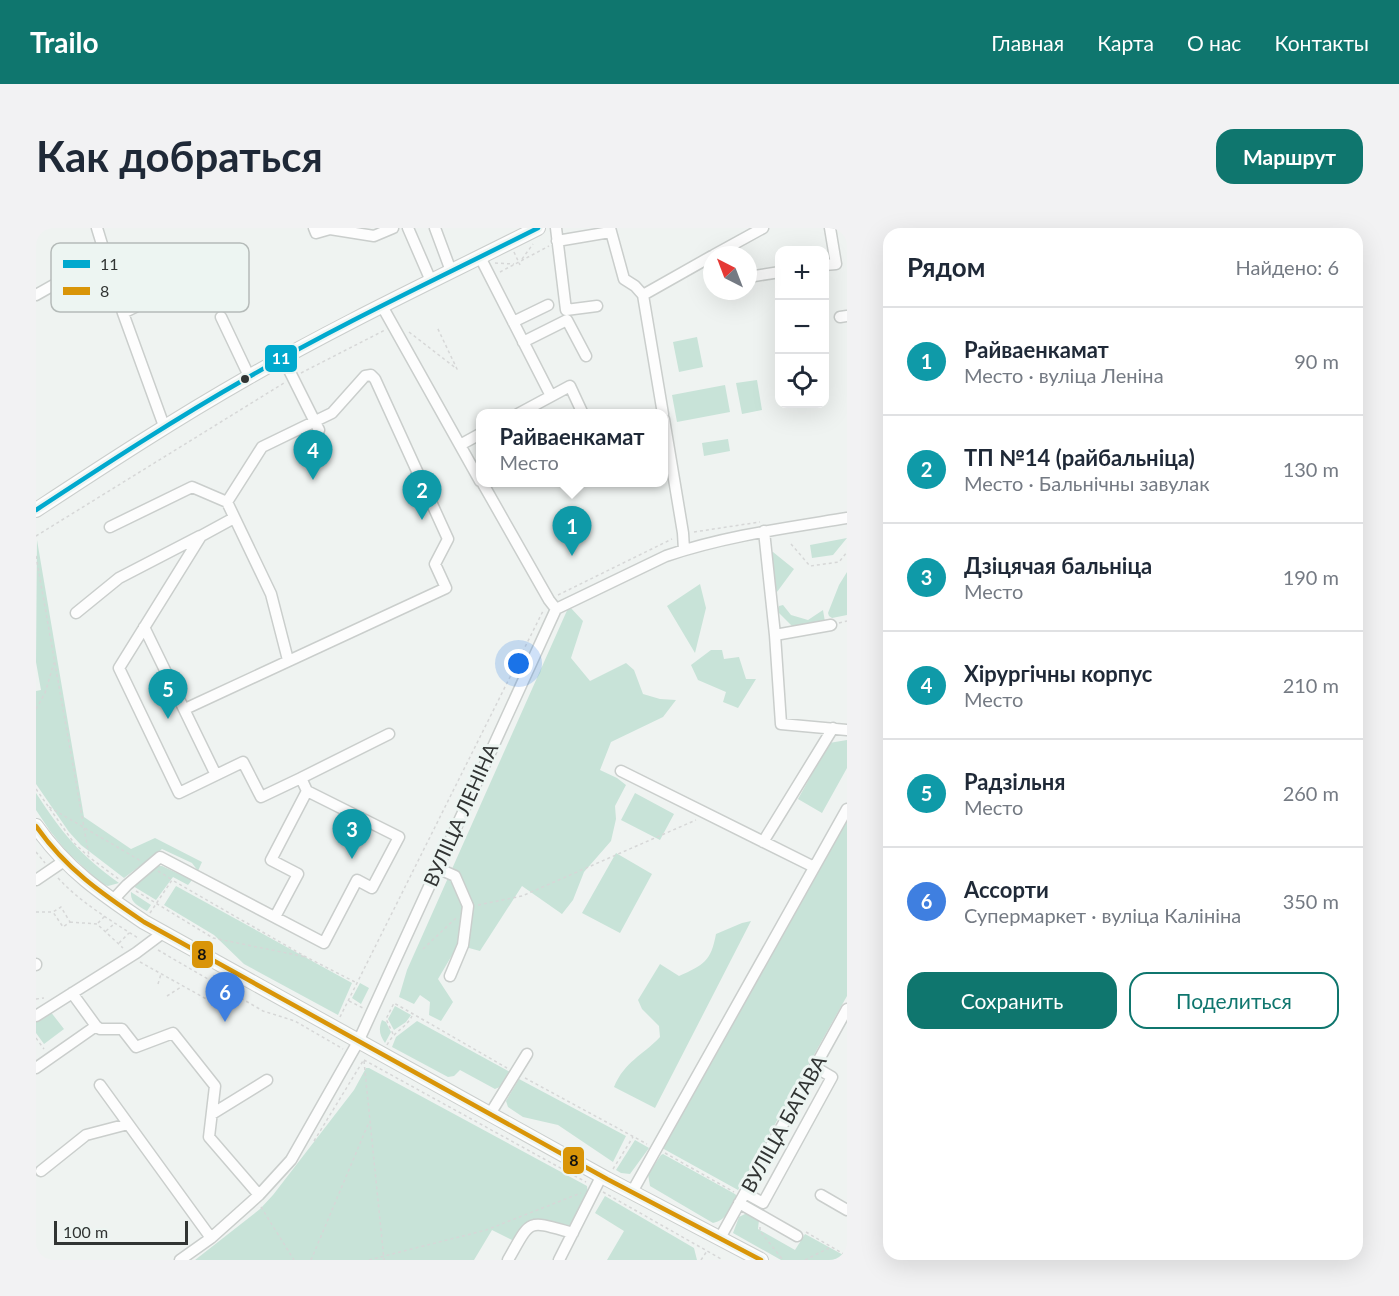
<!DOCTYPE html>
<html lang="ru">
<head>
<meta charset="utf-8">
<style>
	body { margin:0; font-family:Lato,sans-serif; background:#f2f2f3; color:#1f2937 }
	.controls { position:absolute; right:18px; top:18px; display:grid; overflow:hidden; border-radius:12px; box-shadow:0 6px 24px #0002 }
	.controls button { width:54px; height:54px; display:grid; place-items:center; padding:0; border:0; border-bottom:2px solid #e0e1e3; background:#fff; color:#1f2937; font:30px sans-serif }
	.compass { position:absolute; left:667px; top:18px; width:54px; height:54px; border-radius:50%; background:#fff; box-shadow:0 6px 24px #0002; rotate:318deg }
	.scale { position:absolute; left:18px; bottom:15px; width:134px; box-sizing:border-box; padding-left:6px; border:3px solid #313433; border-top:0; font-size:16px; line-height:21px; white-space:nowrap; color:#313433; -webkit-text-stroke:4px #edf5f2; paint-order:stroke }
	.you { position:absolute; left:483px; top:436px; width:21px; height:21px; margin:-15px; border:4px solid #fff; border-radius:50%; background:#1a73e8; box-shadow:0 0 0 9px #1a73e833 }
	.badge { display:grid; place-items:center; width:39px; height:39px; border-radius:50%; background:#0f766e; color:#fff; font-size:20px; font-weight:700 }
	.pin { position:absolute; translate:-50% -50px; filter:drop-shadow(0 2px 3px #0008) }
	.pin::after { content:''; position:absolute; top:32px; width:21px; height:18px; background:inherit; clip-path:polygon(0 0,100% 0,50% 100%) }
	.popup { position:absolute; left:440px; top:181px; width:192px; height:78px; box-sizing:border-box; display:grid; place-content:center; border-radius:12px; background:#fff; filter:drop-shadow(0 2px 4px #0005); font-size:20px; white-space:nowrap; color:#747a83 }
	.popup b { font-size:22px; color:#1f2937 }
	.popup::after { content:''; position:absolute; left:50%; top:100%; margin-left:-12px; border:12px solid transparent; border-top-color:#fff }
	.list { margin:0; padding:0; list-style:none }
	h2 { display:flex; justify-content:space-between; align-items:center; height:78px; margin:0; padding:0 24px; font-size:26px }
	h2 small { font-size:20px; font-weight:400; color:#747a83 }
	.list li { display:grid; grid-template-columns:39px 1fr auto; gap:18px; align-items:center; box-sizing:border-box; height:108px; padding:0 24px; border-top:2px solid #e0e1e3 }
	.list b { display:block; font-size:22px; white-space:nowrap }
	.list p { margin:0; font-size:20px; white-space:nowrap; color:#747a83 }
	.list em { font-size:20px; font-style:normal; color:#747a83 }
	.actions { display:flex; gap:12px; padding:18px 24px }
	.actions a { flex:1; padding:14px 0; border:2px solid #0f766e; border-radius:18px; text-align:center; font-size:21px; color:#0f766e }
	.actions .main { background:#0f766e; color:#fff }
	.icon { flex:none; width:33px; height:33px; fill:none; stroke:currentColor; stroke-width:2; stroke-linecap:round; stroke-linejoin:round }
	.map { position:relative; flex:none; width:811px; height:1032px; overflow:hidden; border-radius:18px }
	header { display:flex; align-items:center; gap:36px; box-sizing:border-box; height:84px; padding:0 30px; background:#0f766e; color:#fff }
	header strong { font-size:28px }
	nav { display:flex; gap:33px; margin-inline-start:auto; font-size:21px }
	.intro { display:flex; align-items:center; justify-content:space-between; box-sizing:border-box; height:144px; padding:0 36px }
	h1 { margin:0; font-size:42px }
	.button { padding:15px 27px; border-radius:18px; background:#0f766e; color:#fff; font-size:21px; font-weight:700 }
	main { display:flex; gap:36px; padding:0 36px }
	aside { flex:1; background:#fff; border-radius:18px; box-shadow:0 6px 24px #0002 }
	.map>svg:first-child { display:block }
	.green { fill:#c8e3d8 }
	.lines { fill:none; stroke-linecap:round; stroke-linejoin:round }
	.minor-casing { stroke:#cacecc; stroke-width:13 }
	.major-casing { stroke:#cacecc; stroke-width:16 }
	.path { stroke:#d6d7d7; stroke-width:1.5; stroke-dasharray:3 3; stroke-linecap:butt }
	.minor { stroke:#fdfdfd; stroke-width:10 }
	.major { stroke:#fdfdfd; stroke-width:14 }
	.bus-1-casing { stroke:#edf5f2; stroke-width:9 }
	.bus-2-casing { stroke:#edf5f2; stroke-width:9 }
	.bus-1 { stroke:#00a9ce; stroke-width:4.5 }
	.bus-2 { stroke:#d99508; stroke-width:4.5 }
	.bus-dot { fill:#313433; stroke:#edf5f2; stroke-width:2 }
	.labels { text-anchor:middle; stroke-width:6; stroke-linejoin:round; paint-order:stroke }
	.street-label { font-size:20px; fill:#313433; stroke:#edf5f2 }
	.key { fill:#edf5f2; stroke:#b5bbb9; stroke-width:1.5 }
	.key-label { font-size:16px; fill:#313433 }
	.line-badge { stroke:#edf5f2; stroke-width:2 }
	.badge-label { font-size:16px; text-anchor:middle; font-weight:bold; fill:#fff }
	.pale-badge-label { font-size:16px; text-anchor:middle; font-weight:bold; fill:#111 }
</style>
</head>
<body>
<header>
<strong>Trailo</strong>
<nav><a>Главная</a><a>Карта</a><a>О нас</a><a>Контакты</a></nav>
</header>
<div class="intro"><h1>Как добраться</h1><a class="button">Маршрут</a></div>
<main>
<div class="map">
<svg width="811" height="1032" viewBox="0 0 811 1032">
	<rect width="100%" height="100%" fill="#eff3f1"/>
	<path class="green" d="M 661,109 L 667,139 L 643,144 L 637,114 Z
		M 721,152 L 726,182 L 706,186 L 700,155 Z
		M 689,157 L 694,184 L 641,194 L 636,167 Z
		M 692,211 L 694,223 L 668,228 L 666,215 Z
		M 811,310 L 797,327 L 776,330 L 774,317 Z
		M 1,312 L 48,589 L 95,621 L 119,610 L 166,634 L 162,643 L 156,635 L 126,621 L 88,650 L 45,617 L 33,604 L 0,556 L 0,463 L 5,462 L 0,434 Z
		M 737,324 L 758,341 L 738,368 L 732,325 Z
		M 811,344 L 811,387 L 796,390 L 793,388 L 792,385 L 803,357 Z
		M 664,356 L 670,380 L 659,425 L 631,378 Z
		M 747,377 L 755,387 L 772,392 L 787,382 L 789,394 L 759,401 L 741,383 L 743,378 Z
		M 533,378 L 547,393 L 535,430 L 554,453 L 590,435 L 598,442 L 607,466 L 624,471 L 640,472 L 627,489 L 575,514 L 564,542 L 581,550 L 590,557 L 579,578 L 580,591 L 575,613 L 548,644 L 537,672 L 526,686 L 486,658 L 444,723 L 422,717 L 402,751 L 417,774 L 405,793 L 393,787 L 394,774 L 384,767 L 378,776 L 363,769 L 371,742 Z
		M 675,422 L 686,422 L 688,431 L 703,429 L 710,451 L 720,451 L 702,480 L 687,474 L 690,464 L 662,452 L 655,437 Z
		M 811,512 L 811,540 L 786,585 L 762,571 L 793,515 Z
		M 0,565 C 26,605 44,627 83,655 L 72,658 L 66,656 L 31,624 L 14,603 L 0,582 Z
		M 599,565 L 638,586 L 624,612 L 585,592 Z
		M 811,588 L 811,768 L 702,962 L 626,920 Z
		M 580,625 L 616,646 L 584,705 L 546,685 Z
		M 121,638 L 126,638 L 156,652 L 152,657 L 137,649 L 120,672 L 97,658 Z
		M 140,658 L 316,755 L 302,787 L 208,736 L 178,707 L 128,677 Z
		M 95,664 L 115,677 L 111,683 C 103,678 94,675 95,664 Z
		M 715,693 L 619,880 L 578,859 C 589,833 606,828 624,809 L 623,798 L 606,781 L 602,772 L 624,736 L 643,748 C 668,737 675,733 680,706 L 706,695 Z
		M 324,755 L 333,760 L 325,776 L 316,770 Z
		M 359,778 L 375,787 L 370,794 L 358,802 L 352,791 Z
		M 14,783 L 28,801 L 8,816 L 0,805 L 0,793 Z
		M 346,792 L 350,794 L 355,804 L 349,815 C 344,807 342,802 346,792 Z
		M 381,793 L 474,844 L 466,858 L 459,861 L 424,842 L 418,848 L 412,849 L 356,819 L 360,809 Z
		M 330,840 L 333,840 L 551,958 L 552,968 L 536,999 C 512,1004 493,975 478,1013 L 456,1002 L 438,1032 L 159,1032 L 224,981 L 237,967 L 318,862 Z
		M 483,851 L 590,908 L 577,934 L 522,897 L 487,889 L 472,879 L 470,873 Z
		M 599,912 L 613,920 L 594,946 L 585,945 L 580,942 Z
		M 627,926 L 699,966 L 701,968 C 695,980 691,992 677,995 L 614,958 L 612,946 L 625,927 Z
		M 569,968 L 658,1020 L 661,1032 L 571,1032 L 588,1003 L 559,985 Z
		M 711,985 L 723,992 L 722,1001 L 759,1022 L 769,1006 L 811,1029 L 811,1032 L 745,1032 L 697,1005 L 703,989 Z"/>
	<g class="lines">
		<defs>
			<path id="minor" d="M 61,0 L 87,85 L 128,198
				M 278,0 L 280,5 L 294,1 L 338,8 L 357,0
				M 372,0 L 395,53
				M 399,0 L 415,43
				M 520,0 L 530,82 L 561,78
				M 574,0 L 588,51 L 599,58 L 607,67 L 627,186
				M 521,13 L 574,4
				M 678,27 L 727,0
				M 444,29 L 515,168
				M 788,37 L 800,36 L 794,0
				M 712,49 L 744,44
				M 0,67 L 69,28
				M 607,67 L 676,28
				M 346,78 L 444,253
				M 87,85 L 161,49
				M 185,89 L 213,148
				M 804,89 L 811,88
				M 477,94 L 512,77
				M 487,114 L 531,92 L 550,128
				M 247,130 L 283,202
				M 482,186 L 534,158 L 547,186
				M 628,191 L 647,305 L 648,322
				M 424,217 L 444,206
				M 446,254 L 513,372 L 520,381
				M 74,299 L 156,259 L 191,274
				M 728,303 L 739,407 L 745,496 L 811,502
				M 40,385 L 83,350 L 164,308
				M 108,399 L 180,547
				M 739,407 L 795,397
				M 149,481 L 410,360 L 399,336 L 412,311 L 339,151 L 335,147 L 329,148 L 296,185 L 226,219 L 191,274 L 235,366 L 252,432
				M 585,543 L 778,639
				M 265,550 L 353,506
				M 727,614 L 797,500
				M 401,640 L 419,648 L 432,678 L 427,717 L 414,748
				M 0,652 L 28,633
				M 76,673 L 91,657 L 124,629 L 288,715 L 321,652 L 336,660 L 363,609 L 271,563 L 265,550 L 225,569 L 207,534 L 143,565 L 83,440 L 165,308 L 198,290
				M 239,689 L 262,646 L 235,632 L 271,563
				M 0,736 L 0,737
				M 0,788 L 100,725 L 128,704
				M 60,798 L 64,801 L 86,801 L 100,819 L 137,805 L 179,858 L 173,909 L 223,967
				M 0,840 L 60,798 L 36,765
				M 64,857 L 175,1010
				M 176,886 L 231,852
				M 454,886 L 491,826
				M 5,943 L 50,907 L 92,896
				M 596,964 L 811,581
				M 709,965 L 727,975 L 796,849 L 779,839
				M 785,967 L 811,982
				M 703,975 L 761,1008
				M 684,1010 L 811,781
				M 144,1032 L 175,1010 L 223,967 L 255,932 L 322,814 L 520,381 L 630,328 C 689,308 750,300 811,290
				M 472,1032 C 496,990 490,992 537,1005
				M 523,1032 L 566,947"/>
			<path id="major" d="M 0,282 C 70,236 139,191 211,150 C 306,95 405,49 502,0
				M 0,598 C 30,641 65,665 108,694 L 571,951 L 725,1032"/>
		</defs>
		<use href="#minor" class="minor-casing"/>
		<use href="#major" class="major-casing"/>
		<path class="path" d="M 478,24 L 484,37
			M 486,31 L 497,16
			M 459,35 L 478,36
			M 464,44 L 513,18
			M 373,104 L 421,141 L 401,99
			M 265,145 L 349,102
			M 658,304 L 724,294
			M 0,308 L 248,155
			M 755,316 L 774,338 L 803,334 L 811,324
			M 0,328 L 53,628
			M 522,367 L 636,311
			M 803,395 L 811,393
			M 0,481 L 9,465 L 18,435
			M 0,561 L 38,615 L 53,629 L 84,652
			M 13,579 L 105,633
			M 0,624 L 9,635
			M 122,643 L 135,651
			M 22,650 C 44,674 74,692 102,710
			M 100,663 L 177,710 L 270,729
			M 442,677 L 486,668 L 660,592
			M 0,684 L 17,684 L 25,679 L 34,694 L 27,699 L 17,684
			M 114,685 L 136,652 L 270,729 L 319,754
			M 34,694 L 61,696 L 87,720
			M 62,695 L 69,688
			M 70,703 L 78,696
			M 83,715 L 93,705
			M 387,721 L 420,690
			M 122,722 L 227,783 L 259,793 L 307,821
			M 104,734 L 174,773
			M 122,756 L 125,746
			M 131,768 L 145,759
			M 0,771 L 8,770
			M 313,773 L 327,780
			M 304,789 L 507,383
			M 357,806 L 350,791 L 358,775 L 471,840
			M 0,810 L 8,821
			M 351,817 C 359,802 369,801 376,788
			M 328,832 L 550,954
			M 328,833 L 348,1032
			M 489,850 L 611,916
			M 278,913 L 327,833
			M 629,925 L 698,964
			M 577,941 L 597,909
			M 567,964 L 687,1032
			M 225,979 L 258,1032
			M 724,999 L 724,1003 L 747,1032
			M 770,1004 L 811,1028
			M 275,1032 L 333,894
			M 333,1032 L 450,1002 L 545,965
			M 665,1032 L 671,1023
			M 769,1032 L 795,1019"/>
		<use href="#minor" class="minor"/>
		<use href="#major" class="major"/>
		<defs>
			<path id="bus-1" d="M 0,282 C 70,236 139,191 211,150 C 306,95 405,49 502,0"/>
			<path id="bus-2" d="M 0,598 C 30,641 65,665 108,694 L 571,951 L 725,1032"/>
		</defs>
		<use href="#bus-1" class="bus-1-casing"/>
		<use href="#bus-2" class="bus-2-casing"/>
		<use href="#bus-1" class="bus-1"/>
		<use href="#bus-2" class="bus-2"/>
	</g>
	<circle class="bus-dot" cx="209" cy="151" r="5"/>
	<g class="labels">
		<g class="street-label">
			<text transform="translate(425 587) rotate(-66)" y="7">ВУЛІЦА ЛЕНІНА</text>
			<text transform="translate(748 896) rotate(-61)" y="7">ВУЛІЦА БАТАВА</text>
		</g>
	</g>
	<rect x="15" y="15" width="198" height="69" rx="9" class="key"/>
	<rect x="27" y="32" width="27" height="8" fill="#00a9ce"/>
	<rect x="27" y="59" width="27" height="8" fill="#d99508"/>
	<g class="key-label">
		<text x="64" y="42">11</text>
		<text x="64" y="69">8</text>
	</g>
	<g class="line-badge">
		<rect x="228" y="116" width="34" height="29" rx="6" fill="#00a9ce"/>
		<rect x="155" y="712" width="23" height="29" rx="6" fill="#d99508"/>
		<rect x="526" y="918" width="23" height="29" rx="6" fill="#d99508"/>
	</g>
	<g class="badge-label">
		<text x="245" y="136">11</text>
	</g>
	<g class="pale-badge-label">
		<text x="166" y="732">8</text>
		<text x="538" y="938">8</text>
	</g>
</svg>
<div class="controls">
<button>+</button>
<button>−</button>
<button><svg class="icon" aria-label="locate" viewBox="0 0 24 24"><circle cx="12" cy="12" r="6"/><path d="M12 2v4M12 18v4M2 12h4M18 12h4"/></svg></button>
</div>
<svg class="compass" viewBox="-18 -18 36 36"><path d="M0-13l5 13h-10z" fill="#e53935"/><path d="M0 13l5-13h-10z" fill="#747a83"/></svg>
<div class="scale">100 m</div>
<div class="you"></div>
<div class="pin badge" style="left:536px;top:328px;background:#0f9aa8">1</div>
<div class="popup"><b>Райваенкамат</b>Место</div>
<div class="pin badge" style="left:386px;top:292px;background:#0f9aa8">2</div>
<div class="pin badge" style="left:316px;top:631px;background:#0f9aa8">3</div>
<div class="pin badge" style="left:277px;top:252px;background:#0f9aa8">4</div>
<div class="pin badge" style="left:132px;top:491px;background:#0f9aa8">5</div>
<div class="pin badge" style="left:189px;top:794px;background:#3f7fe0">6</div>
</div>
<aside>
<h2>Рядом<small>Найдено: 6</small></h2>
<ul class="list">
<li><span class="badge" style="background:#0f9aa8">1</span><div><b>Райваенкамат</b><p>Место · вуліца Леніна</p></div><em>90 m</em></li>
<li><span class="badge" style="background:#0f9aa8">2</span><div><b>ТП №14 (райбальніца)</b><p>Место · Бальнічны завулак</p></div><em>130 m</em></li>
<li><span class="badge" style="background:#0f9aa8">3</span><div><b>Дзіцячая бальніца</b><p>Место</p></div><em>190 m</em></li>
<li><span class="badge" style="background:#0f9aa8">4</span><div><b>Хірургічны корпус</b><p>Место</p></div><em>210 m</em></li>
<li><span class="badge" style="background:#0f9aa8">5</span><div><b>Радзільня</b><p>Место</p></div><em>260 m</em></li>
<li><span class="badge" style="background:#3f7fe0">6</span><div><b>Ассорти</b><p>Супермаркет · вуліца Калініна</p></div><em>350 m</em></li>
</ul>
<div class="actions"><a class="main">Сохранить</a><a>Поделиться</a></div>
</aside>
</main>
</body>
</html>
